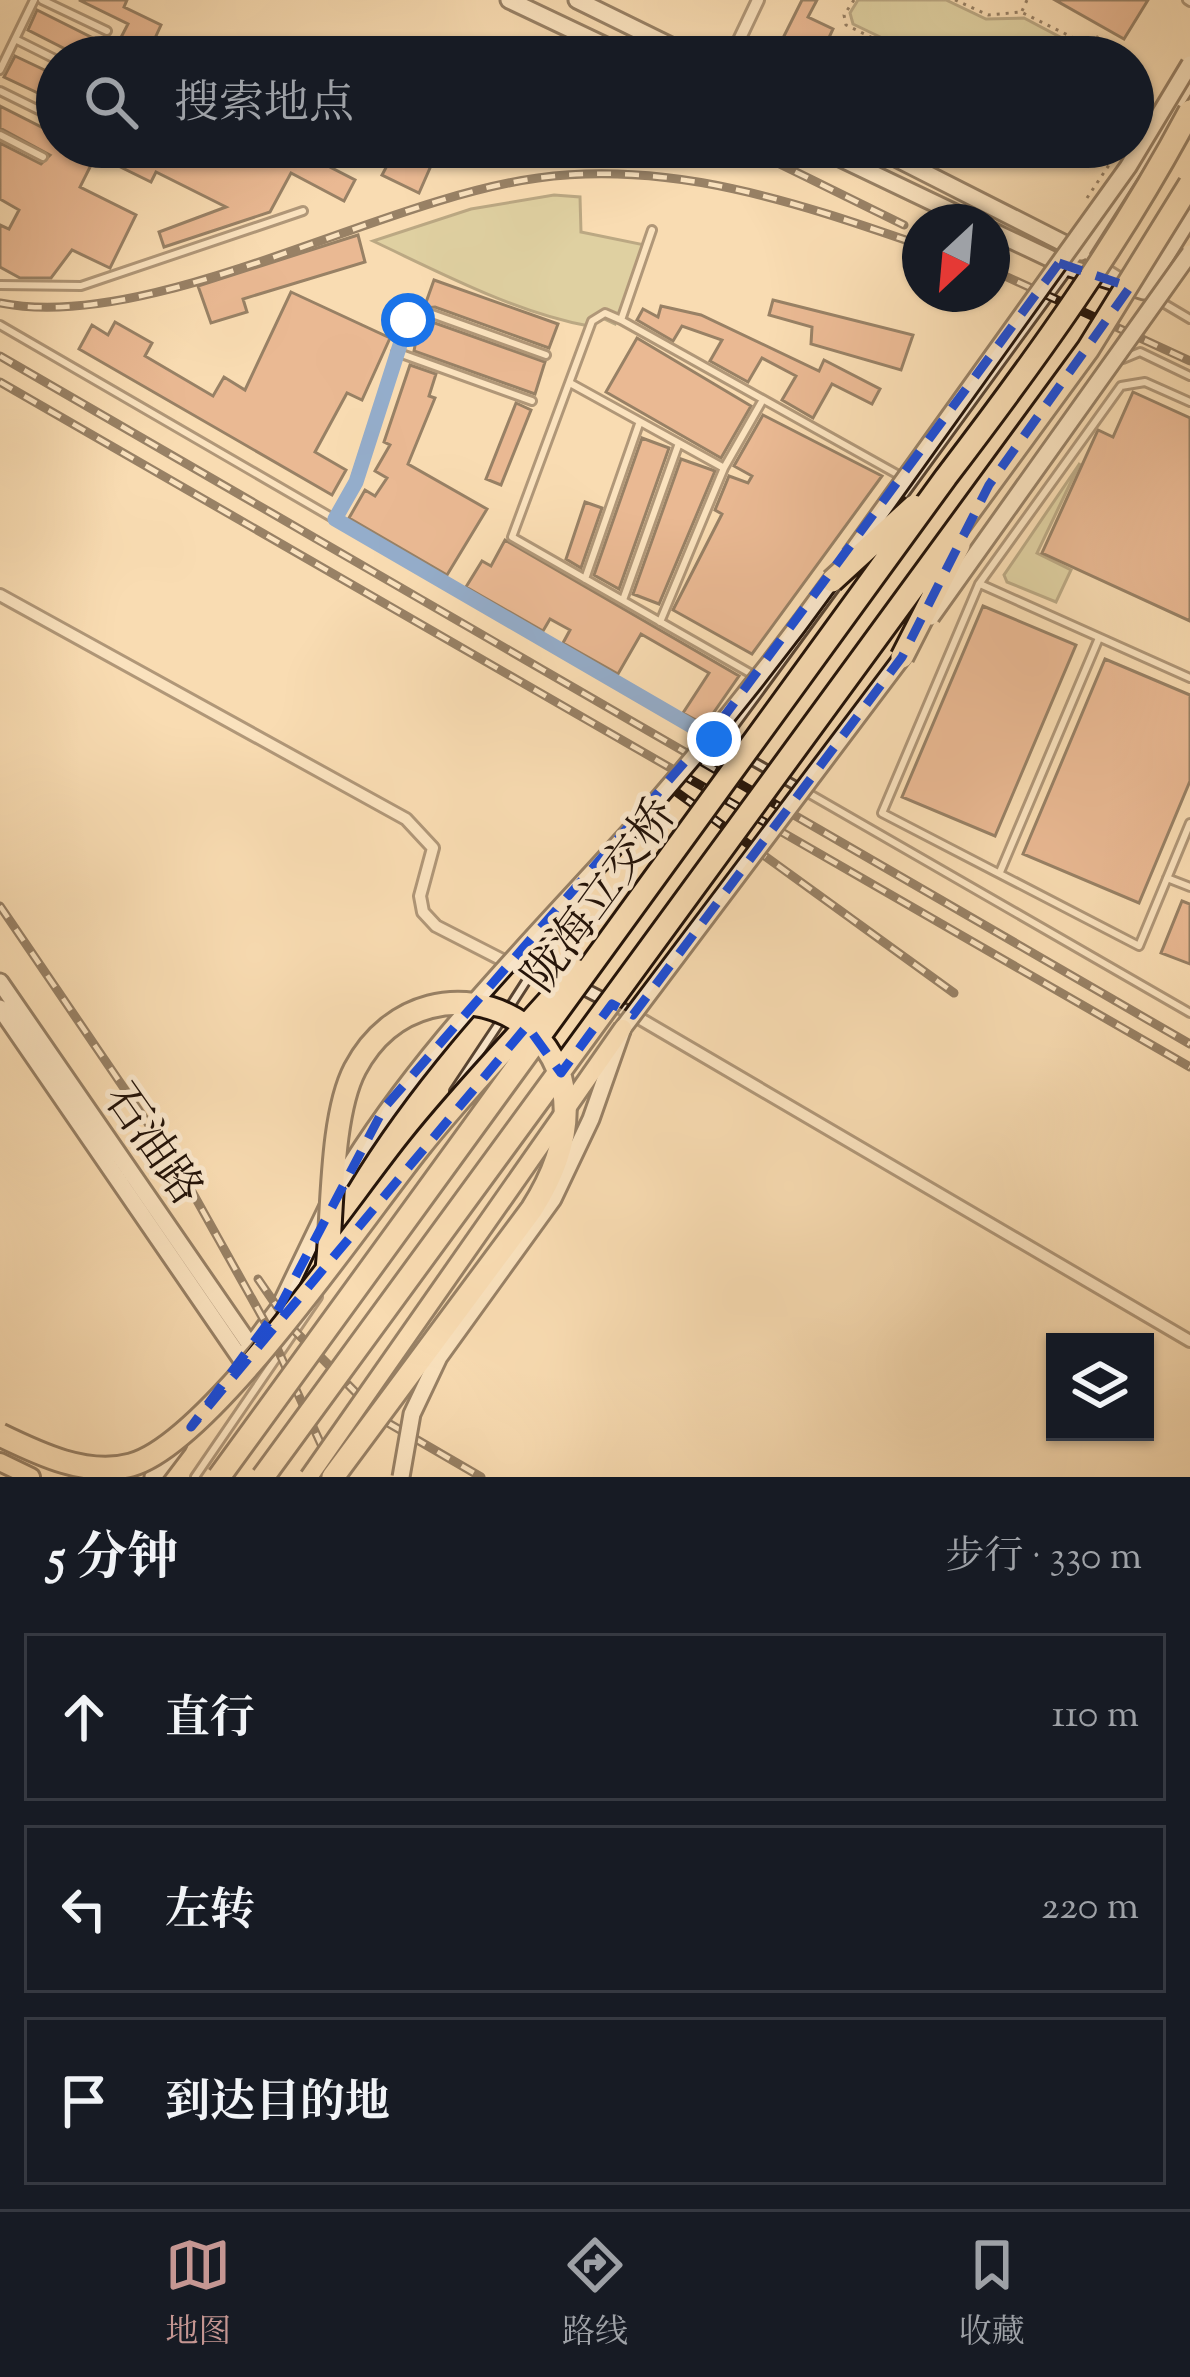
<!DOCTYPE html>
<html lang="zh">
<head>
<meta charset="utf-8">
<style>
	body { margin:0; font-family:"Sorts Mill Goudy","Noto Serif SC",serif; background:#20242c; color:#f1f3f6 }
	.controls { position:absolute; right:36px; bottom:36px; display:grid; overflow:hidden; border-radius:0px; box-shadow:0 3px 9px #0004 }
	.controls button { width:108px; height:108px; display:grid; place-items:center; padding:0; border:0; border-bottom:3px solid #363941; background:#171b24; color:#f1f3f6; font:60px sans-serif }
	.compass { position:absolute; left:902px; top:204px; width:108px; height:108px; border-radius:50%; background:#171b24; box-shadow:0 3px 9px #0004; rotate:206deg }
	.stop { position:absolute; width:36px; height:36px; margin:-27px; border:9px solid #1a73e8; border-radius:50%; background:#fff }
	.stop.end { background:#1a73e8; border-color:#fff; box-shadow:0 3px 12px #0008 }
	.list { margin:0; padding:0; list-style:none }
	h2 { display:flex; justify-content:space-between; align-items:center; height:156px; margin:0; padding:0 48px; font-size:51px }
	h2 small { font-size:39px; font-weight:400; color:#9ea1a6 }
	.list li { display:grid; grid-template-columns:78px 1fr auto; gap:36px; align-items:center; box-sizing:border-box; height:168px; margin:0 24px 24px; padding:0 24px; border:3px solid #363941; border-radius:0px }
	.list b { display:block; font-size:45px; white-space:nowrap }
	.list em { font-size:39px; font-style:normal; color:#9ea1a6 }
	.icon { flex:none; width:66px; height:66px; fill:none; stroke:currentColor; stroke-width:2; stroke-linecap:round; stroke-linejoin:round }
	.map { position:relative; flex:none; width:1190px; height:1477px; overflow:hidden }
	.search { position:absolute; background:#171b24; box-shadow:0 3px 9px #0004; left:36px; right:36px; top:36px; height:132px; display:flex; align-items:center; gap:30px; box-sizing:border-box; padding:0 42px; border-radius:66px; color:#9ea1a6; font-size:45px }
	.sheet { height:732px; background:#171b24 }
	nav { display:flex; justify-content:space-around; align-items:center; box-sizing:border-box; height:168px; border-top:3px solid #363941; background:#171b24; font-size:33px; color:#9ea1a6 }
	nav a { display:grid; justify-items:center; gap:6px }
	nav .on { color:#c59692 }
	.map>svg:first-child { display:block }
	.green { fill:#bfc08c; stroke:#70694a; stroke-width:3 }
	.building { fill:#d78f6e; stroke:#221208; stroke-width:3 }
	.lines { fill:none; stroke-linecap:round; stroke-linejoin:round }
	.lane-casing { stroke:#584432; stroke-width:12 }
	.street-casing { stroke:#584432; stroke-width:16 }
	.secondary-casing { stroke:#221208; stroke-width:21 }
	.primary-casing { stroke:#221208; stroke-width:22 }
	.path { stroke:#221208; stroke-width:3; stroke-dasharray:3 6; stroke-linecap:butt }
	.lane { stroke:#fbe8cd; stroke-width:6 }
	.street { stroke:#fbe8cd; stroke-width:10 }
	.secondary { stroke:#fbe8cd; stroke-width:15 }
	.primary { stroke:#f9dcb2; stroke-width:16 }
	.rail-casing { stroke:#221208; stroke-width:9 }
	.rail { stroke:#fbe8cd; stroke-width:4.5; stroke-dasharray:14; stroke-linecap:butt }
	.secondary-bridge-casing { stroke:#221208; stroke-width:21; stroke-linecap:butt }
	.primary-bridge-casing { stroke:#221208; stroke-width:22; stroke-linecap:butt }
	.highway-bridge-casing { stroke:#221208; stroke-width:27; stroke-linecap:butt }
	.secondary-bridge { stroke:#fbe8cd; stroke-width:15 }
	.primary-bridge { stroke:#f9dcb2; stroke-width:16 }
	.highway-bridge { stroke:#f9dcb2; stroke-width:21 }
	.route { stroke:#1a73e8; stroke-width:15 }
	.marked { fill:none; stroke:#1d4ed8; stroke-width:9; stroke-dasharray:24 15; stroke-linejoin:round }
	.labels { text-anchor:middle; stroke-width:10; stroke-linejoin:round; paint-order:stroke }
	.street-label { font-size:45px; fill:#221208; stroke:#fbe8cd }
</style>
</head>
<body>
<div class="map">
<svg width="1190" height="1477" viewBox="0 0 1190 1477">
	<rect width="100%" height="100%" fill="#f9dcb2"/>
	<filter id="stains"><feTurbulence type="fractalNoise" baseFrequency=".00167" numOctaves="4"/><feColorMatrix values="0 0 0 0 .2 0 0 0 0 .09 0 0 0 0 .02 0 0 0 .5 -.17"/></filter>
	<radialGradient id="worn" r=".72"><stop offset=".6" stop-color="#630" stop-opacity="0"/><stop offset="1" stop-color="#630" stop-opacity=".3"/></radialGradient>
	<path class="green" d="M 858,0 L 946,0 L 986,19 L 1024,18 L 1075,45 L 1069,57 L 922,57 L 853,24 L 850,13 Z
		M 554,195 L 580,197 L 581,232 L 645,245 L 615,324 L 600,317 L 589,326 C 514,312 441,273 373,241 L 471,209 Z
		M 1080,463 L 1037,553 L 1071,570 L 1056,602 L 1007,582 L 1004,575 Z"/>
	<path class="building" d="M 79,0 L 127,0 L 124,7 L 161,25 L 156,36 L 184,50 L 189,39 L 225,57 L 81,57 L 28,30 L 37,10 L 115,49 L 128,24 Z
		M 802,0 L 817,0 L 808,17 L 833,29 L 826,44 L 852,57 L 802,57 L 806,49 L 783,38 Z
		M 1055,0 L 1148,0 L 1124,39 Z
		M 15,56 L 57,76 L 57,102 L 4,77 Z
		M 0,106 L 57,135 L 57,147 L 291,147 L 355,180 L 344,201 L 291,173 L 270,212 L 164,247 L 159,232 L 226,207 L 156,172 L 151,182 L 96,155 L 80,187 L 136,215 L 110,268 L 72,250 L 51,278 L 20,278 L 0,267 L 0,225 L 9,229 L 19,210 L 0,199 L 0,143 L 41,164 L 50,155 L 0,128 Z
		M 358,147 L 427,147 L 437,152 L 419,193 L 382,175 L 389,162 Z
		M 358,235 L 365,262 L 243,299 L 247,312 L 211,323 L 198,286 Z
		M 434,280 L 558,324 L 549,348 L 435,307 L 424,308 Z
		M 291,292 L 390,338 L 362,400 L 347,393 L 315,452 L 346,470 L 332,495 L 79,349 L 92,325 L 108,335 L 115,322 L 152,343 L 145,356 L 213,396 L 224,377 L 245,390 Z
		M 773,300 L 913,335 L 901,370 L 811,344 L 812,327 L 769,315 Z
		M 661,306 L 701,315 L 819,371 L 824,360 L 880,389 L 872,404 L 832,384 L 813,418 L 782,400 L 796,376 L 762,358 L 748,382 L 710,361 L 722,340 L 682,326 L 673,341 L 637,320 L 643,309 L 658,317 Z
		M 432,322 L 545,362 L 535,394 L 414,351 L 419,325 Z
		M 637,338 L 751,406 L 721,458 L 606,392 Z
		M 410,365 L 436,374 L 429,396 L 435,398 L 408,464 L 487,509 L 447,575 L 349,518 L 365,490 L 375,496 L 387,478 L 375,471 L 390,445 L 384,442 Z
		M 1133,392 L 1190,418 L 1190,621 L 1042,553 L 1098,430 L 1113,437 Z
		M 516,403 L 531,410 L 501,485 L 486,479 Z
		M 763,415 L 882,476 L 752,654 L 673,610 L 722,514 L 715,510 L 729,476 L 748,483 L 752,476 L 734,466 Z
		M 642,438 L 669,448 L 619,589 L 594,575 Z
		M 681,459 L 715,471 L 659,604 L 633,594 Z
		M 585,502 L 602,508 L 581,568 L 566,559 Z
		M 505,540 L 739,676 L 705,725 L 683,713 L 709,673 L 641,634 L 618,674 L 563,643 L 570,630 L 550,619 L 543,631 L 466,587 L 482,561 L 491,566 Z
		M 983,606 L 1076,645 L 995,836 L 902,797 Z
		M 1105,659 L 1190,695 L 1190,781 L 1139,903 L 1023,854 Z
		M 1182,901 L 1190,904 L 1190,964 L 1161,953 Z"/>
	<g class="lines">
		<defs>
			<path id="lane" d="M 42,0 L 107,31
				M 1187,0 L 1190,2
				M 15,39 L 57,60
				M 0,70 L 34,0
				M 0,91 L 57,119
				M 0,135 L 43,157
				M 0,285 L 81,286 L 303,211
				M 1158,300 L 1190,319
				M 621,320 L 652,230
				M 0,325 L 714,739 L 731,730 L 836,587
				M 396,352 L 532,401
				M 1123,359 L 1140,352 L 1190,376
				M 570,383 L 724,468
				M 1190,402 L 1145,382 L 1121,386 L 979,584 L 882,813 L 1139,946 L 1190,823
				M 887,518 L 1081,252 L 1121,277
				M 335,519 L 355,482 L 408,320 L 432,314 L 546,355
				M 585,579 L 639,424
				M 980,584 L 1190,678
				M 623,600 L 679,443
				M 660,622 L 724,468 L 761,403
				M 755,676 L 512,537 L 592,321 L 605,313 L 621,320 L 904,478
				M 714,739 L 737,752
				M 749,759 L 1190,1013
				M 1000,872 L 1099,638
				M 1167,878 L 1190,887
				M 507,1011 L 536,966
				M 454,1091 L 500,1022
				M 195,1477 L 318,1297"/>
			<path id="street" d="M 731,57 L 758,0
				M 0,595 L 406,819 L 433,848 L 420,896 L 423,912 L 436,926 L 514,966 L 538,965 L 632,1014 L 1190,1341"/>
			<path id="secondary" d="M 509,0 L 629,57
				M 577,0 L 693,57
				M 817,147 L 974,222
				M 874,147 L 1081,252 L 1190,80
				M 992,231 L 1070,268 L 1144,291 L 1190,217
				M 0,982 L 250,1345
				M 0,1008 L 241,1359
				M 246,1352 L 279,1308 L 328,1206
				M 153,1477 L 178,1444"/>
			<path id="primary" d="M 0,1462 L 31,1477"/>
		</defs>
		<use href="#lane" class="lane-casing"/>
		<use href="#street" class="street-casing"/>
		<use href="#secondary" class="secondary-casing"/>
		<use href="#primary" class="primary-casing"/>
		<path class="path" d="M 854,0 L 844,15 L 846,25 L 912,57
			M 955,0 L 988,15 L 1021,12 L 1082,42 L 1095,36 L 1118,48
			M 1022,11 L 1027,0
			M 1074,57 L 1081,44
			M 926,157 L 930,147
			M 1087,198 L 1113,159"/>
		<use href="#lane" class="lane"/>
		<use href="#street" class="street"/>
		<use href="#secondary" class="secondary"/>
		<use href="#primary" class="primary"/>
		<defs>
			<path id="rail" d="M 745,147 L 904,225
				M 992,270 L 1190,361
				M 0,303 C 152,333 379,199 538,178 C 671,160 796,202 920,245
				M 0,356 L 1190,1044
				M 0,382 L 1190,1067
				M 664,783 L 954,993
				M 0,906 L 181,1172 L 266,1324 L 336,1477
				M 258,1279 L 291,1327 L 383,1420 L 481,1477"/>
		</defs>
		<use href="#rail" class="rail-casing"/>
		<use href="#rail" class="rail"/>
		<defs>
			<path id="secondary-bridge" d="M 850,555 L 1128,167 L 1190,64
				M 931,617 L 1190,253
				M 340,1182 C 421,1047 532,941 636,824 C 706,745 774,660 836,574
				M 401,1477 L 412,1414 L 439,1357 L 553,1199 L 591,1119 L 623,1028 L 907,651"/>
			<path id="primary-bridge" d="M 309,1477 L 623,1028"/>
			<path id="highway-bridge" d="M 832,581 L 914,506
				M 902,657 L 959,545
				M 327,1269 C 333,1214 330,1117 355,1069 C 428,931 648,1026 532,1209 L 333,1477
				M 0,1435 C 39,1454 87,1477 131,1465 C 210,1444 362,1219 418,1149 C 467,1087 524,1030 576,970
				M 219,1477 L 946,477 C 1036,359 1120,243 1190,111
				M 263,1477 L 1088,349 L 1190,184"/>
		</defs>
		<use href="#secondary-bridge" class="secondary-bridge-casing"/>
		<use href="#primary-bridge" class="primary-bridge-casing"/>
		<use href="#highway-bridge" class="highway-bridge-casing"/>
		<use href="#secondary-bridge" class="secondary-bridge"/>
		<use href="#primary-bridge" class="primary-bridge"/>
		<use href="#highway-bridge" class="highway-bridge"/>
	</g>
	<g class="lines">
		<path class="route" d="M 408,320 L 356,482 L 335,519 L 714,739"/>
	</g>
	<path d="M0 0H1190V1477H0ZM 1059,263 L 1130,287 L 989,485 L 902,657 L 633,1015 L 612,1004 L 561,1073 L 527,1026 L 191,1427 L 279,1308 L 384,1108 L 723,718 Z" fill="#f9dcb2" fill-opacity=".55" fill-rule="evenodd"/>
	<path class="marked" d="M 1059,263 L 1130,287 L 989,485 L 902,657 L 633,1015 L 612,1004 L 561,1073 L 527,1026 L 191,1427 L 279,1308 L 384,1108 L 723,718 Z"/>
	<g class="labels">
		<g class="street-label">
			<text transform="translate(598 894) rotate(-54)" y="16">陇海立交桥</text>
			<text transform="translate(155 1143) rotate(55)" y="16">石油路</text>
		</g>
	</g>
	<rect width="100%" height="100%" filter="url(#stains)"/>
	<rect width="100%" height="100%" fill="url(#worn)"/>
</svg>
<div class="controls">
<button><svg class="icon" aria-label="layers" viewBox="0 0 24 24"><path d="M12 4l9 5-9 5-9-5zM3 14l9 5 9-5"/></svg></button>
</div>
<svg class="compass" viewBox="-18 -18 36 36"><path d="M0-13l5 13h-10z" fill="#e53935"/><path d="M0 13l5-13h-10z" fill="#9ea1a6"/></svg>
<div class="stop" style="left:408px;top:320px"></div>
<div class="stop end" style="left:714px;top:739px"></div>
<div class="search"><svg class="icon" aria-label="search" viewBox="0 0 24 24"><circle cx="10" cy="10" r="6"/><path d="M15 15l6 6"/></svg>搜索地点</div>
</div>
<section class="sheet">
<h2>5 分钟<small>步行 · 330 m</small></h2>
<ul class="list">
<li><svg class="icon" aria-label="ahead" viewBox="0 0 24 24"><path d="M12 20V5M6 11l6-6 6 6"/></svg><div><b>直行</b></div><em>110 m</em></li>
<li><svg class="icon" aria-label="left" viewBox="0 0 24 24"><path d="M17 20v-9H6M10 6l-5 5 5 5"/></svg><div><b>左转</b></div><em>220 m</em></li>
<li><svg class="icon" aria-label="arrive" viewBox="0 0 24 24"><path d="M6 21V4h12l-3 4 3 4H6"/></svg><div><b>到达目的地</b></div></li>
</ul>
</section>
<nav>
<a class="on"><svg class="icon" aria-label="map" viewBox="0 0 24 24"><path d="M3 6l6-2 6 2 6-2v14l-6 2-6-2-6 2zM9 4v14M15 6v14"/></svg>地图</a>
<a><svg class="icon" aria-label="directions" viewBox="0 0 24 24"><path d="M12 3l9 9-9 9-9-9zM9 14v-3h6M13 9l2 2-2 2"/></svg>路线</a>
<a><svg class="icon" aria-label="saved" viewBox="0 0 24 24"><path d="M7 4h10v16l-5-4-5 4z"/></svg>收藏</a>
</nav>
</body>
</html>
